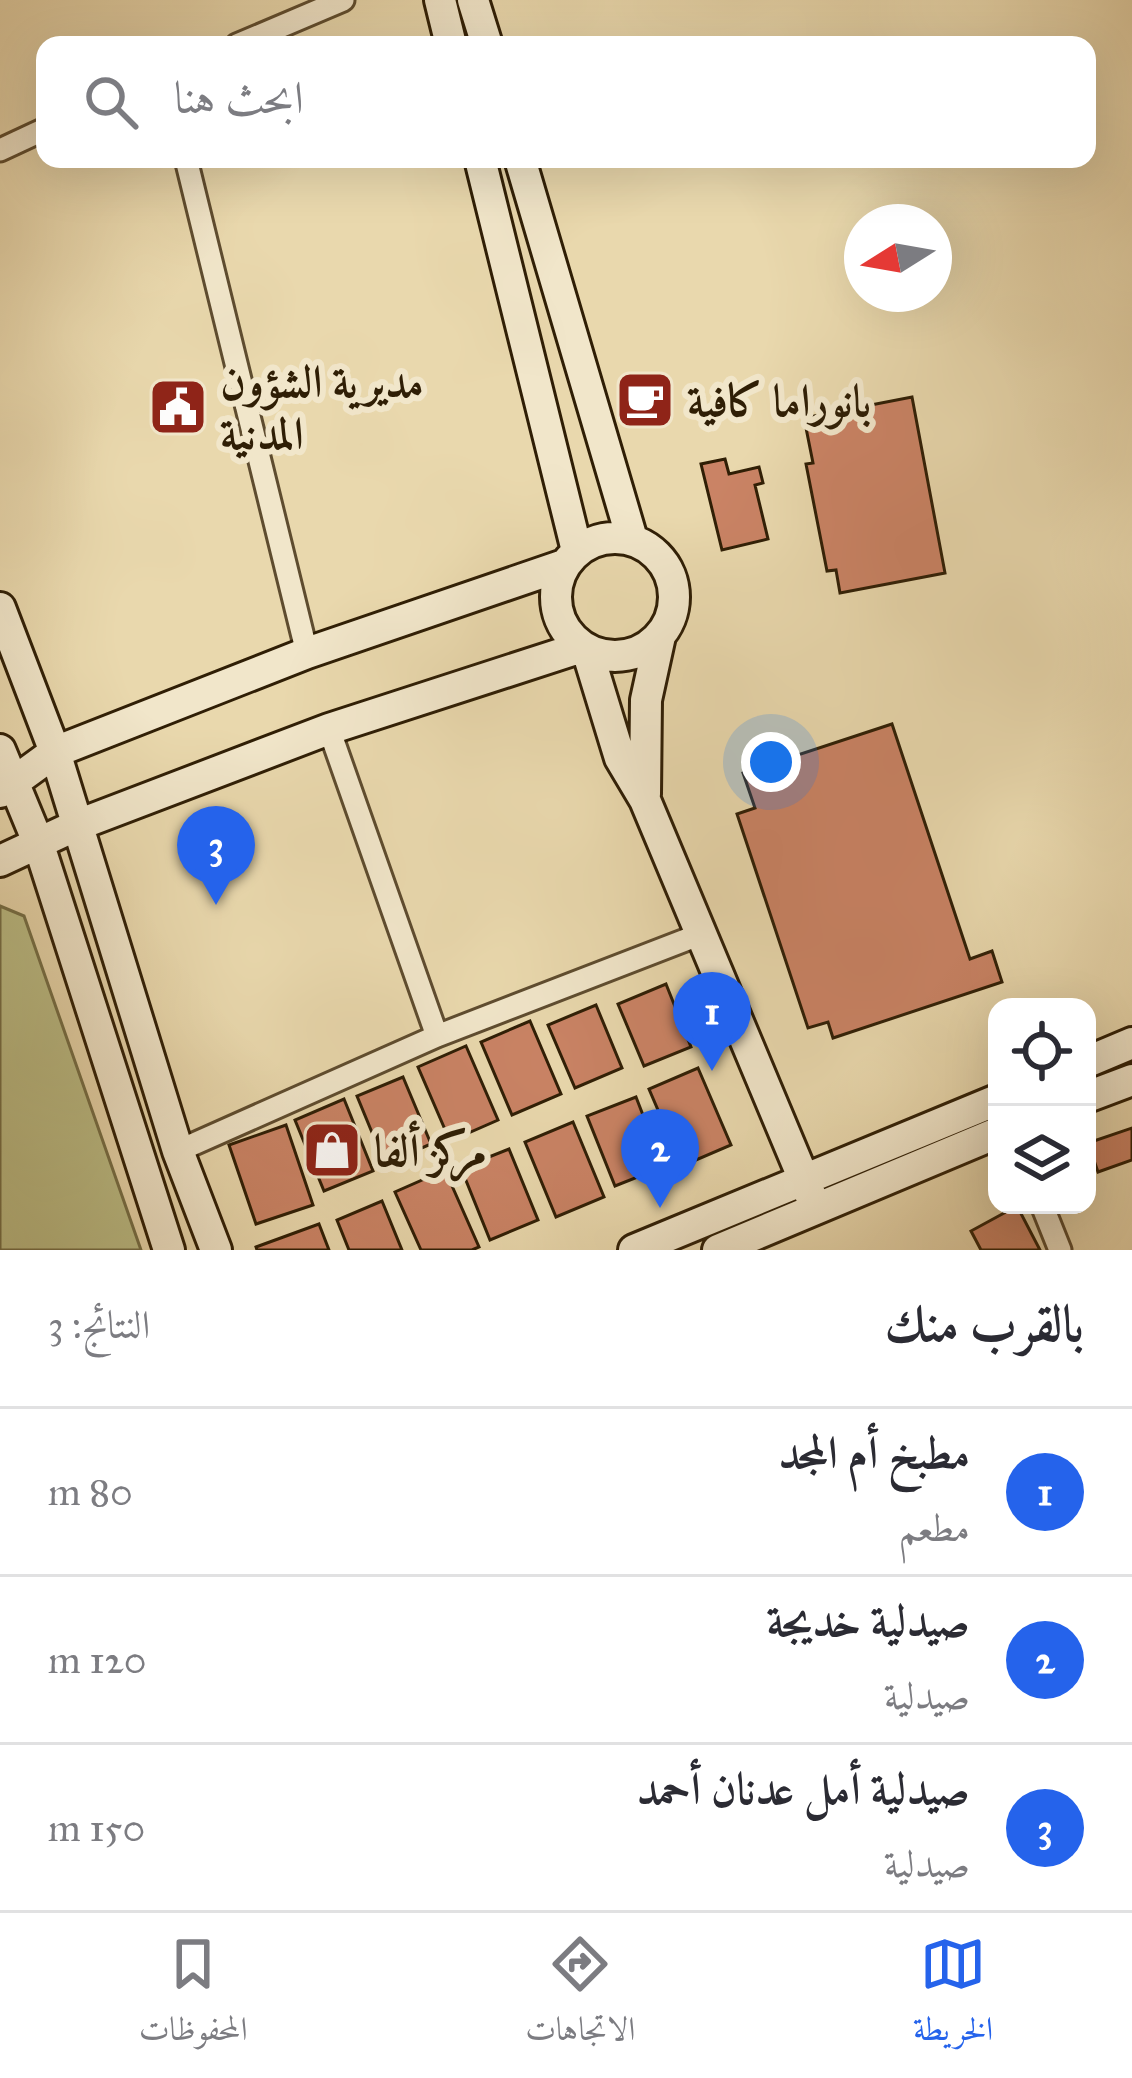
<!DOCTYPE html>
<html lang="ar">
<head>
<meta charset="utf-8">
<style>
	body { margin:0; font-family:"IM FELL Great Primer",Amiri,serif; background:#f2f2f3; color:#2b2b33; direction:rtl }
	.controls { position:absolute; right:36px; bottom:36px; display:grid; overflow:hidden; border-radius:24px; box-shadow:0 12px 48px #0002 }
	.controls button { width:108px; height:108px; display:grid; place-items:center; padding:0; border:0; border-bottom:3px solid #e1e1e2; background:#fff; color:#2b2b33; font:60px sans-serif }
	.compass { position:absolute; left:844px; top:204px; width:108px; height:108px; border-radius:50%; background:#fff; box-shadow:0 12px 48px #0002; rotate:259deg }
	.you { position:absolute; left:771px; top:762px; width:42px; height:42px; margin:-30px; border:9px solid #fff; border-radius:50%; background:#1a73e8; box-shadow:0 0 0 18px #1a73e833 }
	.badge { display:grid; place-items:center; width:78px; height:78px; border-radius:50%; background:#2563eb; color:#fff; font-size:39px; font-weight:700 }
	.pin { position:absolute; translate:-50% -99px; filter:drop-shadow(0 3px 6px #0008) }
	.pin::after { content:''; position:absolute; top:63px; width:42px; height:36px; background:inherit; clip-path:polygon(0 0,100% 0,50% 100%) }
	.list { margin:0; padding:0; list-style:none }
	h2 { display:flex; justify-content:space-between; align-items:center; height:156px; margin:0; padding:0 48px; font-size:51px }
	h2 small { font-size:39px; font-weight:400; color:#7c7c81 }
	.list li { display:grid; grid-template-columns:78px 1fr auto; gap:36px; align-items:center; box-sizing:border-box; height:168px; padding:0 48px; border-top:3px solid #e1e1e2 }
	.list b { display:block; font-size:45px; white-space:nowrap }
	.list p { margin:0; font-size:39px; white-space:nowrap; color:#7c7c81 }
	.list em { font-size:39px; font-style:normal; color:#7c7c81 }
	.icon { flex:none; width:66px; height:66px; fill:none; stroke:currentColor; stroke-width:2; stroke-linecap:round; stroke-linejoin:round }
	.map { position:relative; flex:none; width:1132px; height:1250px; overflow:hidden; direction:ltr }
	.search { position:absolute; background:#fff; box-shadow:0 12px 48px #0002; left:36px; right:36px; top:36px; height:132px; display:flex; align-items:center; gap:30px; box-sizing:border-box; padding:0 42px; border-radius:24px; color:#7c7c81; font-size:45px }
	.sheet { height:660px; background:#fff }
	nav { display:flex; justify-content:space-around; align-items:center; box-sizing:border-box; height:168px; border-top:3px solid #e1e1e2; background:#fff; font-size:33px; color:#7c7c81 }
	nav a { display:grid; justify-items:center; gap:6px }
	nav .on { color:#2563eb }
	.map>svg:first-child { display:block }
	.green { fill:#bbbd86; stroke:#756e46; stroke-width:3 }
	.building { fill:#ca8365; stroke:#2f1e05; stroke-width:3 }
	.lines { fill:none; stroke-linecap:round; stroke-linejoin:round }
	.minor-casing { stroke:#5e4c2f; stroke-width:27 }
	.secondary-casing { stroke:#2f1e05; stroke-width:36 }
	.minor { stroke:#f1e6ca; stroke-width:21 }
	.secondary { stroke:#f1e6ca; stroke-width:30 }
	.labels { text-anchor:middle; stroke-width:12; stroke-linejoin:round; paint-order:stroke }
	.poi-label { font-size:45px; font-weight:bold; fill:#2f1e05; stroke:#f1e6ca; text-anchor:start }
</style>
</head>
<body>
<div class="map">
<svg width="1132" height="1250" viewBox="0 0 1132 1250">
	<rect width="100%" height="100%" fill="#e9d8ad"/>
	<filter id="stains"><feTurbulence type="fractalNoise" baseFrequency=".00167" numOctaves="4"/><feColorMatrix values="0 0 0 0 .2 0 0 0 0 .09 0 0 0 0 .02 0 0 0 .5 -.17"/></filter>
	<radialGradient id="worn" r=".72"><stop offset=".6" stop-color="#630" stop-opacity="0"/><stop offset="1" stop-color="#630" stop-opacity=".3"/></radialGradient>
	<path class="green" d="M 0,906 L 24,916 L 141,1250 L 0,1250 Z"/>
	<path class="building" d="M 912,397 L 945,573 L 840,593 L 836,570 L 827,571 L 806,464 L 813,463 L 804,418 Z
		M 725,459 L 729,474 L 759,467 L 763,483 L 755,485 L 768,539 L 722,550 L 701,464 Z
		M 892,724 L 970,959 L 992,951 L 1002,982 L 833,1038 L 828,1022 L 808,1028 L 737,814 L 755,808 L 743,773 Z
		M 666,984 L 691,1047 L 644,1066 L 618,1004 Z
		M 596,1005 L 622,1068 L 575,1088 L 548,1025 Z
		M 530,1021 L 561,1094 L 512,1115 L 481,1042 Z
		M 466,1046 L 498,1120 L 450,1141 L 418,1067 Z
		M 698,1068 L 731,1145 L 682,1166 L 649,1089 Z
		M 403,1077 L 431,1144 L 385,1164 L 357,1096 Z
		M 636,1097 L 663,1167 L 615,1186 L 587,1116 Z
		M 344,1099 L 373,1171 L 324,1191 L 295,1120 Z
		M 573,1122 L 604,1197 L 556,1217 L 525,1142 Z
		M 286,1125 L 313,1205 L 256,1224 L 229,1145 Z
		M 1132,1128 L 1132,1160 L 1098,1172 L 1088,1143 Z
		M 509,1149 L 538,1220 L 490,1240 L 461,1168 Z
		M 445,1170 L 479,1247 L 472,1250 L 421,1250 L 395,1192 Z
		M 382,1201 L 402,1250 L 349,1250 L 337,1220 Z
		M 1017,1206 L 1040,1250 L 981,1250 L 971,1231 Z
		M 319,1224 L 329,1250 L 257,1250 L 256,1247 Z"/>
	<g class="lines">
		<defs>
			<path id="minor" d="M 237,45 L 343,0
				M 0,150 L 45,129
				M 186,159 L 307,653
				M 329,729 L 437,1036
				M 178,1151 L 437,1036 L 701,934
				M 1042,1205 L 1060,1250"/>
			<path id="secondary" d="M 440,0 L 451,45
				M 473,0 L 487,45
				M 480,159 L 577,551
				M 520,159 L 632,539
				M556 597a59 59 0 1 1 118 0a59 59 0 1 1-118 0Z
				M 0,608 L 55,752 L 178,1151 L 216,1250
				M 587,650 L 620,758 L 645,800 L 815,1206
				M 0,750 L 38,842 L 169,1250
				M 0,792 L 55,752 L 307,653 L 564,565
				M 645,794 L 646,700 L 660,636
				M 0,861 L 75,826 L 329,729 L 582,647
				M 1087,1062 L 1132,1043
				M 1087,1097 L 1132,1080
				M 634,1250 L 997,1100
				M 718,1250 L 997,1133"/>
		</defs>
		<use href="#minor" class="minor-casing"/>
		<use href="#secondary" class="secondary-casing"/>
		<use href="#minor" class="minor"/>
		<use href="#secondary" class="secondary"/>
	</g>
	<defs>
		<symbol id="cafe-square" viewBox="-11 -11 22 22"><rect x="-9" y="-9" width="18" height="18" rx="4" fill="#8f2418" stroke="#f1e6ca"/><path d="M-5.5-4.5H6V0H3Q3 3.5 0 3.5H-2.5Q-5.5 3.5-5.5 0ZM3-3.2v2h1.7v-2ZM-6 4.5H4V6H-6Z" fill="#fff"/></symbol>
		<symbol id="civic-square" viewBox="-11 -11 22 22"><rect x="-9" y="-9" width="18" height="18" rx="4" fill="#8f2418" stroke="#f1e6ca"/><path d="M-.6-6.5H3V-4.5H.6V-3L4-1V1h2V6H-6V1h2V-1L-.6-3ZM-1.2 2.5V6h2.4V2.5Z" fill="#fff"/></symbol>
		<symbol id="shop-square" viewBox="-11 -11 22 22"><rect x="-9" y="-9" width="18" height="18" rx="4" fill="#8f2418" stroke="#f1e6ca"/><path d="M-5-2.5h2.3a2.7 3.5 0 0 1 5.4 0H5L5.5 6h-11ZM-1.5-2.5h3a1.5 2.3 0 0 0-3 0Z" fill="#fff"/></symbol>
	</defs>
	<g fill-rule="evenodd">
		<use href="#cafe-square" x="612" y="367" width="66" height="66"/>
		<use href="#civic-square" x="145" y="374" width="66" height="66"/>
		<use href="#shop-square" x="299" y="1117" width="66" height="66"/>
	</g>
	<g class="labels">
		<g class="poi-label">
			<text x="220" y="397">مديرية الشؤون<tspan x="220" dy="52">المدنية</tspan></text>
			<text x="687" y="416">بانوراما كافية</text>
			<text x="374" y="1166">مركز ألفا</text>
		</g>
	</g>
	<rect width="100%" height="100%" filter="url(#stains)"/>
	<rect width="100%" height="100%" fill="url(#worn)"/>
</svg>
<div class="controls">
<button><svg class="icon" aria-label="locate" viewBox="0 0 24 24"><circle cx="12" cy="12" r="6"/><path d="M12 2v4M12 18v4M2 12h4M18 12h4"/></svg></button>
<button><svg class="icon" aria-label="layers" viewBox="0 0 24 24"><path d="M12 4l9 5-9 5-9-5zM3 14l9 5 9-5"/></svg></button>
</div>
<svg class="compass" viewBox="-18 -18 36 36"><path d="M0-13l5 13h-10z" fill="#e53935"/><path d="M0 13l5-13h-10z" fill="#7c7c81"/></svg>
<div class="you"></div>
<div class="pin badge" style="left:712px;top:1071px">1</div>
<div class="pin badge" style="left:660px;top:1208px">2</div>
<div class="pin badge" style="left:216px;top:905px">3</div>
<div class="search"><svg class="icon" aria-label="search" viewBox="0 0 24 24"><circle cx="10" cy="10" r="6"/><path d="M15 15l6 6"/></svg>ابحث هنا</div>
</div>
<section class="sheet">
<h2>بالقرب منك<small>النتائج: 3</small></h2>
<ul class="list">
<li><span class="badge">1</span><div><b>مطبخ أم المجد</b><p>مطعم</p></div><em>80 m</em></li>
<li><span class="badge">2</span><div><b>صيدلية خديجة</b><p>صيدلية</p></div><em>120 m</em></li>
<li><span class="badge">3</span><div><b>صيدلية أمل عدنان أحمد</b><p>صيدلية</p></div><em>150 m</em></li>
</ul>
</section>
<nav>
<a class="on"><svg class="icon" aria-label="map" viewBox="0 0 24 24"><path d="M3 6l6-2 6 2 6-2v14l-6 2-6-2-6 2zM9 4v14M15 6v14"/></svg>الخريطة</a>
<a><svg class="icon" aria-label="directions" viewBox="0 0 24 24"><path d="M12 3l9 9-9 9-9-9zM9 14v-3h6M13 9l2 2-2 2"/></svg>الاتجاهات</a>
<a><svg class="icon" aria-label="saved" viewBox="0 0 24 24"><path d="M7 4h10v16l-5-4-5 4z"/></svg>المحفوظات</a>
</nav>
</body>
</html>
